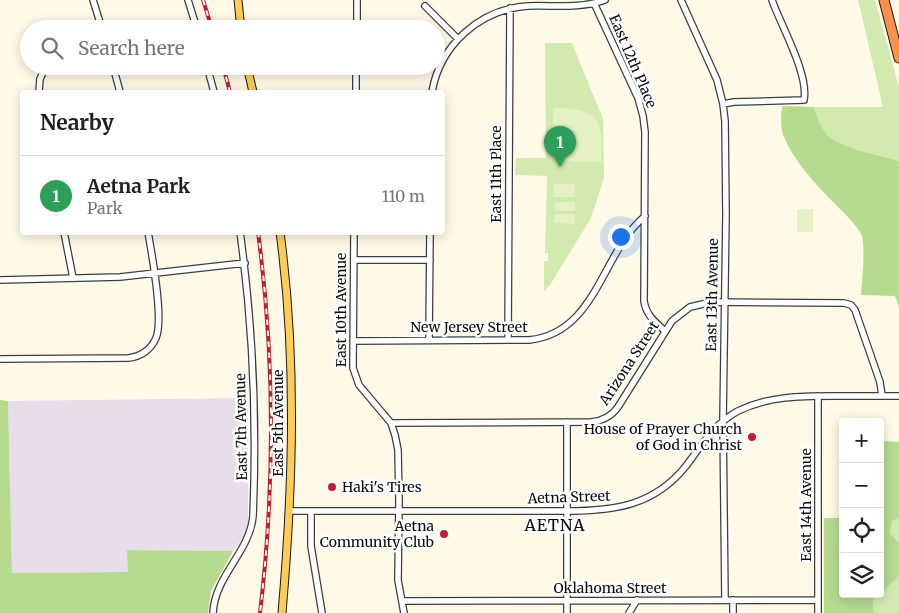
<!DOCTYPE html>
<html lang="en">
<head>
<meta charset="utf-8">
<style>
	body { margin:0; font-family:Merriweather,serif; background:#f2f2f2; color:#202124 }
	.controls { position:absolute; right:15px; bottom:15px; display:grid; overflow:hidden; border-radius:5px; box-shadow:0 2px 12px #0003 }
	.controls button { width:45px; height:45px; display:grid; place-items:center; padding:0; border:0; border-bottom:1px solid #e0e0e0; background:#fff; color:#202124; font:25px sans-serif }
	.you { position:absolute; left:620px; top:236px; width:18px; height:18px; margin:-12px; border:4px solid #fff; border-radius:50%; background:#1a73e8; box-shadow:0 0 0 8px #1a73e833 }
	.badge { display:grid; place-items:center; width:32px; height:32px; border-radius:50%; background:#0f766e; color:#fff; font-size:16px; font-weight:700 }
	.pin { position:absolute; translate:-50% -41px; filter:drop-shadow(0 1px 2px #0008) }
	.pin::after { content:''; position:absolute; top:26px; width:18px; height:15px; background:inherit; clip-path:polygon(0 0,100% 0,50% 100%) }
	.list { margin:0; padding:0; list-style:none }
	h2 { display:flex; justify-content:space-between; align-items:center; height:65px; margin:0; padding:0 20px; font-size:21px }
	h2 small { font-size:16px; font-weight:400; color:#757577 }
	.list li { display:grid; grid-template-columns:32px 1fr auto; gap:15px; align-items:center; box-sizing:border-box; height:80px; padding:0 20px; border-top:1px solid #e0e0e0 }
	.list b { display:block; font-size:19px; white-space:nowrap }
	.list p { margin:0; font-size:16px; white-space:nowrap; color:#757577 }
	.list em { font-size:16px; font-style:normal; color:#757577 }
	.icon { flex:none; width:28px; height:28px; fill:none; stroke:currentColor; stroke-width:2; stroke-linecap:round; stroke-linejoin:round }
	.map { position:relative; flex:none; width:899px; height:613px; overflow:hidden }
	.search { position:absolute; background:#fff; box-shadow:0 2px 12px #0003; left:20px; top:20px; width:425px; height:55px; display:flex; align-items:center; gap:12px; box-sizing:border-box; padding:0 18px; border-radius:28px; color:#757577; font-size:19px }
	.panel { position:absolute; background:#fff; box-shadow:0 2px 12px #0003; left:20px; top:90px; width:425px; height:145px; border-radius:5px }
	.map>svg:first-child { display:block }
	.industrial { fill:#e8ddea }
	.green { fill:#d2eab0 }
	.forest { fill:#b6db8f }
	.pitch { fill:#e3f1c3 }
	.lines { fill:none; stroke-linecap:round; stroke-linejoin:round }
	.minor-casing { stroke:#3d3d3d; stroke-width:8 }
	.major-casing { stroke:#1b1b1b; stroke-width:9 }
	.highway-casing { stroke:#1b1b1b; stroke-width:11 }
	.minor { stroke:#fff; stroke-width:5.5 }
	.major { stroke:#ffcc58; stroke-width:7 }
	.highway { stroke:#fb904a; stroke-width:9 }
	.rail-casing { stroke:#be1e2f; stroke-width:4 }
	.rail { stroke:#fff; stroke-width:2; stroke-dasharray:5.5; stroke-linecap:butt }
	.poi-dot { fill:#be1e2f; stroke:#fff; stroke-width:2 }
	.labels { text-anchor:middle; stroke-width:5; stroke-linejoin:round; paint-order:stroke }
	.street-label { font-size:14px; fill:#0a0a0a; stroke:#fff }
	.poi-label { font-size:14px; fill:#0a0a0a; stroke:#fff; text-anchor:end }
	.quarter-label { font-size:16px; letter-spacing:1px; fill:#0a0a0a; stroke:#fff }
</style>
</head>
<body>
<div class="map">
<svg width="899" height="613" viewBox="0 0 899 613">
	<rect width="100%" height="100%" fill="#fff9e7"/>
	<path class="industrial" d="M 248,398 L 248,521 L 245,535 L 233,551 L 128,550 L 128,572 L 12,573 L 8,401 Z"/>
	<path class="green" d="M 858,0 L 875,0 L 899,87 L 899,161 C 877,154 850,151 831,138 C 822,131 817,117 814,107 L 883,107 Z
		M 545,43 L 572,43 L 603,119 L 604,178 L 591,218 L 550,285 L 544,291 L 544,261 L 548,261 L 548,253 L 545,253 L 547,176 L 515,175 L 516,158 L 546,158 Z
		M 899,518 L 899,543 L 890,533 L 892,521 Z
		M 899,576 L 899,613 L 875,613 C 869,597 877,599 884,590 C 889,585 894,581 899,576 Z"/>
	<path class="forest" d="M 782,106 L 814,107 C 817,117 822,131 831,138 C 850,151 877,154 899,161 L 899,307 L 895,296 L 861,295 C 862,281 866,245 861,234 C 855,223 844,213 835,204 C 817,186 794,161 784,137 C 780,128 781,116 782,106 Z
		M 0,400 L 8,401 L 12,573 L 128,572 L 127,550 L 233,551 L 211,591 L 208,613 L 0,613 Z
		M 881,441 L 899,442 L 899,518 L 892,521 L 890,533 L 899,543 L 899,576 L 880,594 Z
		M 824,518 L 843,518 L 843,594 L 879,594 C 872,598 872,606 875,613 L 824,613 Z"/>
	<path class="pitch" d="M 553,108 C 568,108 594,108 599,126 C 603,136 601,151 602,162 L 557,161 L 553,158 Z
		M 554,184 L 575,184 L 575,197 L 553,197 Z
		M 555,202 L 575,202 L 575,211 L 555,211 Z
		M 797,209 L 813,209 L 813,232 L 797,232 Z
		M 555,214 L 575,214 L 575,224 L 554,223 Z"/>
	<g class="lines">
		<defs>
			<path id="minor" d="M 93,0 L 102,29
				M 188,0 L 197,29
				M 681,0 L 717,80 L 723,104 L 725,121 L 726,215 L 723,421 L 725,600
				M 594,3 L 638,98 L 643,116 L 645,132 L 644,301 C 646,315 655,322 665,331
				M 425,6 L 458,39
				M 357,29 L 357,0
				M 113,66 L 120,92
				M 207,66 L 214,92
				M 39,92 L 40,79 L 46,66
				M 356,92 L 356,66
				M 432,92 C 440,45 480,9 528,6 C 553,5 580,9 605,0
				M 723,104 L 734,102 L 804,100 C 809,74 781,26 772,0
				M 64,232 L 73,278
				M 354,232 L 353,368 L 359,385 L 391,423 L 395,435 L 398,450 L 399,501 L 398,580 L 404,613
				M 354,260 L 430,260
				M 0,280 L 120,277 L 245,263
				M 429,340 L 430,232
				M 508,340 L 510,8
				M 353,341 L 529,340 C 597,333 601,253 645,216
				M 0,359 L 128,358 C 140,357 151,350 156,338 C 164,319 152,255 148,232
				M 818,396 L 818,613
				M 567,422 L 567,613
				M 391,423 L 591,422 C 602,421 611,417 618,407 L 672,321 L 690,307 L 712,302 L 844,303 L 851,305 L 855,310 L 880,382 L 882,396
				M 290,511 L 566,511 C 614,511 654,506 686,466 C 701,446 715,423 738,411 C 769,396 801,396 834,396 C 856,396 877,396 899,396
				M 311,511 L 311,546 L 322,613
				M 402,601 L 818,600
				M 213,613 C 215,575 250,552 253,516 C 257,421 253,326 240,232
				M 629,613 L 637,600
				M 733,613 L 733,600"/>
			<path id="major" d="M 238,0 L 241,29
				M 247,66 L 253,92
				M 280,232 C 297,359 293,486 282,613"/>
			<path id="highway" d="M 884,0 L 899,58"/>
		</defs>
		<use href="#minor" class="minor-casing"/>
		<use href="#major" class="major-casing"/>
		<use href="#highway" class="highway-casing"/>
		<use href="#minor" class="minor"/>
		<use href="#major" class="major"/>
		<use href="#highway" class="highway"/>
		<defs>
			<path id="rail" d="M 203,0 L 212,29
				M 223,66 L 230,92
				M 258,232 C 275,359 275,486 260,613"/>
		</defs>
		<use href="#rail" class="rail-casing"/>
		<use href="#rail" class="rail"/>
	</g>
	<g class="poi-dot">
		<circle cx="752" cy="437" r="5"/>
		<circle cx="332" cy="487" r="5"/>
		<circle cx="444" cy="534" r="5"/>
	</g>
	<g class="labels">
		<g class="street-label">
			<text transform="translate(633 61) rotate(67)" y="5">East 12th Place</text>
			<text transform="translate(496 174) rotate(-90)" y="5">East 11th Place</text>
			<text transform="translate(712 295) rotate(-89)" y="5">East 13th Avenue</text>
			<text transform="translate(341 310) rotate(-90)" y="5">East 10th Avenue</text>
			<text x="469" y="332">New Jersey Street</text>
			<text transform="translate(629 363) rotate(-57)" y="5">Arizona Street</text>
			<text transform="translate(278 423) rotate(-90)" y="5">East 5th Avenue</text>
			<text transform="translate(241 427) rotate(-91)" y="5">East 7th Avenue</text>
			<text transform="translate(569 497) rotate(-2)" y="5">Aetna Street</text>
			<text transform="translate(806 505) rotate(-90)" y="5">East 14th Avenue</text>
			<text x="610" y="593">Oklahoma Street</text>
		</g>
		<g class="poi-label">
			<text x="742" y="434">House of Prayer Church<tspan x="742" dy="16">of God in Christ</tspan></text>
			<text x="342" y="492" text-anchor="start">Haki's Tires</text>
			<text x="434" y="531">Aetna<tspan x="434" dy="16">Community Club</tspan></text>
		</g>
		<g class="quarter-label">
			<text x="555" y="531">AETNA</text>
		</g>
	</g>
</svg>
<div class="controls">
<button>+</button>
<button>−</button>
<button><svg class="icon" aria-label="locate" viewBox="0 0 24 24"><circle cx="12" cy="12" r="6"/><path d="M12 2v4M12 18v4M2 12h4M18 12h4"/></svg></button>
<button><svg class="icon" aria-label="layers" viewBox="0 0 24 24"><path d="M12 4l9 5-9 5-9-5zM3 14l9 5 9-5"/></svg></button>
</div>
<div class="you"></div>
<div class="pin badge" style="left:560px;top:167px;background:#2e9e5b">1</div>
<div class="search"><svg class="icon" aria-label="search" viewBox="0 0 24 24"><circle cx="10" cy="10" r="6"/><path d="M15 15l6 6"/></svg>Search here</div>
<section class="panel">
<h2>Nearby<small></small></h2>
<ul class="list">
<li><span class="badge" style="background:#2e9e5b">1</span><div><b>Aetna Park</b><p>Park</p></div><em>110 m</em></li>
</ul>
</section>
</div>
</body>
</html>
